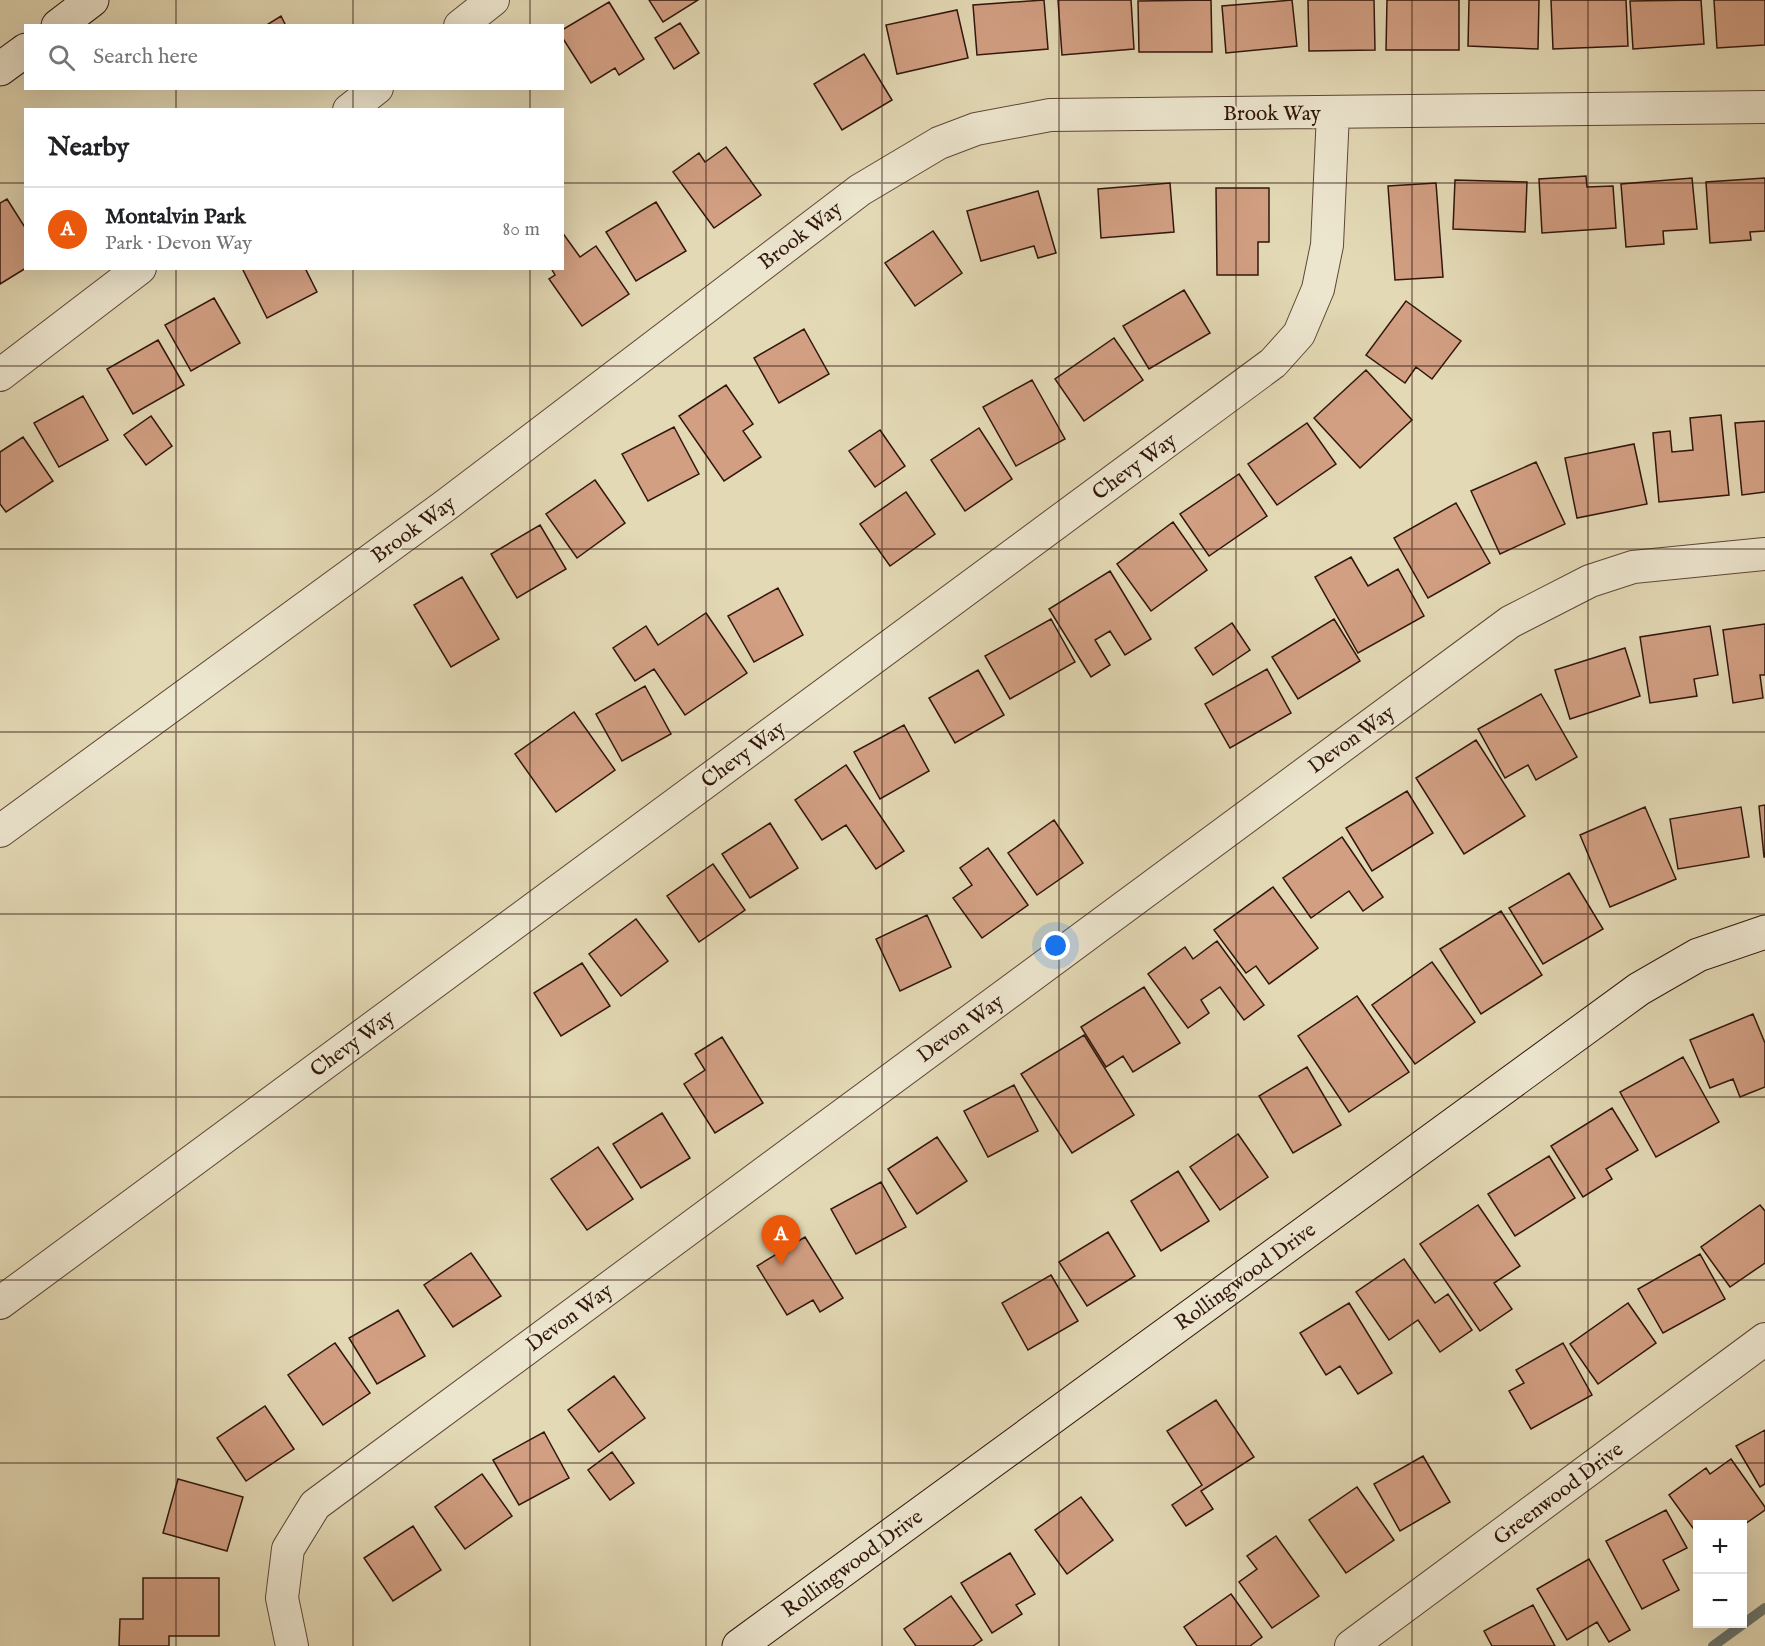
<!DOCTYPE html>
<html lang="en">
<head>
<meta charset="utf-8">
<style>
	body { margin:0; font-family:"IM FELL English",serif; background:#f6f6f6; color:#202124 }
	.controls { position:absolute; right:18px; bottom:18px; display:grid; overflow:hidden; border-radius:0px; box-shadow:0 6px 24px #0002 }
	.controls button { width:54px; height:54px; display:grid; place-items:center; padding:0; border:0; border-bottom:2px solid #e0e0e0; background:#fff; color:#202124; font:30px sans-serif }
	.you { position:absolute; left:1056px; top:946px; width:21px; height:21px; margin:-15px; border:4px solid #fff; border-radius:50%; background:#1a73e8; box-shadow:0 0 0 9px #1a73e833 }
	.badge { display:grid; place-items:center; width:39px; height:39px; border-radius:50%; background:#ea580c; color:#fff; font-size:20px; font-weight:700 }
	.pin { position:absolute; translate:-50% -50px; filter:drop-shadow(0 2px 3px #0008) }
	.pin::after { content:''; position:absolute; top:32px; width:21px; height:18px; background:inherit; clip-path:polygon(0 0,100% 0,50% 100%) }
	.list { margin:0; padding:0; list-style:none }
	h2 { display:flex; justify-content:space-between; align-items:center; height:78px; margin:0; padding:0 24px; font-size:26px }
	h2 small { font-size:20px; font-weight:400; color:#757577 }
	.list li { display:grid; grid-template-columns:39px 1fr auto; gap:18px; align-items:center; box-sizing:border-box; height:84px; padding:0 24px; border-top:2px solid #e0e0e0 }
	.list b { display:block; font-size:22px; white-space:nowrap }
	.list p { margin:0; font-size:20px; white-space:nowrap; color:#757577 }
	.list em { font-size:20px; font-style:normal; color:#757577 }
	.icon { flex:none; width:33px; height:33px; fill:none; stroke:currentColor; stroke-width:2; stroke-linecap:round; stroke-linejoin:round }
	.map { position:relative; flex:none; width:1765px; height:1646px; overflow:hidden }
	.search { position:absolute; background:#fff; box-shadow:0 6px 24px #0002; left:24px; top:24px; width:540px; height:66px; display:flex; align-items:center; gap:15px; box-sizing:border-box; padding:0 21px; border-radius:0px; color:#757577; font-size:22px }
	.panel { position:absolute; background:#fff; box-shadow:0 6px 24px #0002; left:24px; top:108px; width:540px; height:162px; border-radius:0px }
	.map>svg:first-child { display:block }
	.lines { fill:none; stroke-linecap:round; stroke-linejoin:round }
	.stream { stroke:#6d786f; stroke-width:10 }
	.building { fill:#d29f83; stroke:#31160c; stroke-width:1.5 }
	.street-casing { stroke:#5e4736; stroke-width:34 }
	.secondary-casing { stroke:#31160c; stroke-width:35 }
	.street { stroke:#ede6cf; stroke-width:32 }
	.secondary { stroke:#ede6cf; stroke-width:33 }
	.grid { fill:none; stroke:#31160c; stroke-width:1.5; stroke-opacity:0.55 }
	.labels { text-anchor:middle; stroke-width:4.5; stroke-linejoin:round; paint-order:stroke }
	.street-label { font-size:21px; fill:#31160c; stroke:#ede6cf }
</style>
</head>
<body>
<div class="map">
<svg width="1765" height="1646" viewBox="0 0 1765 1646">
	<rect width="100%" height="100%" fill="#e3d9b5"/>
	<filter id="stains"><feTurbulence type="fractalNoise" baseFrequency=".00333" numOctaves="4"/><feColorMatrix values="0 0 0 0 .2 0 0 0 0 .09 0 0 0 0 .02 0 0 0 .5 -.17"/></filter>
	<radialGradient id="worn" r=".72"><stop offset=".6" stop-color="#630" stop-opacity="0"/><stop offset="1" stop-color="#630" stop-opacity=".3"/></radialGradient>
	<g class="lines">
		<path class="stream" d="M 1713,1646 L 1765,1608"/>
	</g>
	<path class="building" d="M 649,0 L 698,0 L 663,22 Z
		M 1044,0 L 1048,49 L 977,55 L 973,5 Z
		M 1058,0 L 1131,0 L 1134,49 L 1062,55 Z
		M 1211,0 L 1212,52 L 1139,52 L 1138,1 Z
		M 1292,0 L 1297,46 L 1226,53 L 1222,6 Z
		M 1308,0 L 1374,0 L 1375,50 L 1309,51 Z
		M 1387,0 L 1459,0 L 1459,50 L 1386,50 Z
		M 1469,0 L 1539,0 L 1538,49 L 1468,46 Z
		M 1551,0 L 1626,0 L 1628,46 L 1553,49 Z
		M 1701,0 L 1704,44 L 1633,49 L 1630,1 Z
		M 1714,0 L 1765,0 L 1765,45 L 1717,48 Z
		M 609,2 L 644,59 L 619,75 L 615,68 L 591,83 L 562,37 L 562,30 Z
		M 957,10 L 968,58 L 897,74 L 886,25 Z
		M 281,16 L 286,26 L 265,26 Z
		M 680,23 L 699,53 L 674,69 L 655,38 Z
		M 864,54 L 892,100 L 842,130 L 814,84 Z
		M 726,147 L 761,195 L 714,228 L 673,172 L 699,153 L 705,162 Z
		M 1586,176 L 1587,187 L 1613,186 L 1616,228 L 1542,233 L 1539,179 Z
		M 1692,178 L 1697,229 L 1663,231 L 1664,244 L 1626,247 L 1621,184 Z
		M 1765,178 L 1765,231 L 1750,232 L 1751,240 L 1710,243 L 1706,182 Z
		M 1455,180 L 1527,182 L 1525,232 L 1453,229 Z
		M 1170,183 L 1174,232 L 1101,238 L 1098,189 Z
		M 1436,183 L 1443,277 L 1395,280 L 1388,186 Z
		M 1216,188 L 1269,188 L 1269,242 L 1258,242 L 1258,275 L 1217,275 Z
		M 1038,191 L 1056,253 L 1038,258 L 1034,246 L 981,261 L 967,211 Z
		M 7,199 L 26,229 L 26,268 L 0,284 L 0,203 Z
		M 656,202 L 686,251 L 636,281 L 606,232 Z
		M 933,231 L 962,273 L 915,306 L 885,263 Z
		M 562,232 L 580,257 L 596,246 L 629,294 L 582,326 L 549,279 L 555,275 L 551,268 L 562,268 Z
		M 242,268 L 305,268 L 317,292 L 267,318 Z
		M 1184,290 L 1210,333 L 1149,369 L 1123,326 Z
		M 214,298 L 240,343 L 191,371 L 165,325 Z
		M 1406,301 L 1461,341 L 1432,379 L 1416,367 L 1405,383 L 1366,355 Z
		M 804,329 L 829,374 L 779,403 L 754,358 Z
		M 1114,338 L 1143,380 L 1084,421 L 1055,379 Z
		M 158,340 L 184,385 L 133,414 L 107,369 Z
		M 1366,370 L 1412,420 L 1360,468 L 1314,418 Z
		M 1032,380 L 1065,439 L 1016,466 L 983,407 Z
		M 726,385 L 753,424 L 743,431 L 761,457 L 724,481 L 679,416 Z
		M 83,396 L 108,440 L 59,467 L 34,423 Z
		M 1721,415 L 1729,495 L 1659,502 L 1653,433 L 1670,431 L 1672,452 L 1693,450 L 1690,418 Z
		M 151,416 L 172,446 L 146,465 L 124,435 Z
		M 1765,421 L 1765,492 L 1742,495 L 1735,423 Z
		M 1307,423 L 1336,464 L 1277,505 L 1248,464 Z
		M 674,427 L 699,474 L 648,501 L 622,454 Z
		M 979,428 L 1012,479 L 965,511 L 931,460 Z
		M 880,430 L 905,466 L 875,487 L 849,451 Z
		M 23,437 L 53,481 L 6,512 L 0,504 L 0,452 Z
		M 1634,444 L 1647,504 L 1577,518 L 1565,458 Z
		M 1536,462 L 1565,524 L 1500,554 L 1471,491 Z
		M 1239,474 L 1267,516 L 1209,556 L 1180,514 Z
		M 595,480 L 625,523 L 577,558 L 546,514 Z
		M 906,492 L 935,534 L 890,566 L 860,524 Z
		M 1456,503 L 1490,563 L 1428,598 L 1394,538 Z
		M 1173,522 L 1207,570 L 1151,611 L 1117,564 Z
		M 540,525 L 566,569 L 517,598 L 491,554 Z
		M 1351,557 L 1368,586 L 1398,569 L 1424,616 L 1358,653 L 1315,577 Z
		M 1110,571 L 1151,639 L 1125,655 L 1110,631 L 1095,640 L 1110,665 L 1091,677 L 1049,609 Z
		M 462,577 L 499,639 L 451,667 L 414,605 Z
		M 778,588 L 803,635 L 754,662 L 728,616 Z
		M 706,613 L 747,673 L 685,715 L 654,669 L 635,681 L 613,648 L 646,626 L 658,645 Z
		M 1051,619 L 1075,662 L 1010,699 L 985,656 Z
		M 1334,619 L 1360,661 L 1298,699 L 1272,657 Z
		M 1232,623 L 1250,650 L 1213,675 L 1195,648 Z
		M 1765,624 L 1765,675 L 1760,675 L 1763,698 L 1733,703 L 1723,630 Z
		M 1710,626 L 1718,675 L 1694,679 L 1697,696 L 1650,703 L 1640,637 Z
		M 1625,648 L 1640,696 L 1570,719 L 1555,670 Z
		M 1267,669 L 1291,713 L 1230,748 L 1205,704 Z
		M 978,670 L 1004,715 L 955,743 L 929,698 Z
		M 645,686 L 671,734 L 622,761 L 596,714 Z
		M 1541,694 L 1577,757 L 1536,780 L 1528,765 L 1505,778 L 1478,729 Z
		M 574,712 L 615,770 L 556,812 L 515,754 Z
		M 904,725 L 929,771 L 880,799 L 854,752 Z
		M 1476,740 L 1525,816 L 1464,854 L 1416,778 Z
		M 846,765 L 904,851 L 876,869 L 846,825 L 822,840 L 795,800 Z
		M 1407,791 L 1433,833 L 1372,871 L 1346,828 Z
		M 1765,805 L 1765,857 L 1764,857 L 1759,806 Z
		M 1645,807 L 1676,879 L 1610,907 L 1580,835 Z
		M 1741,807 L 1749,857 L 1678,869 L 1670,819 Z
		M 1054,820 L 1083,863 L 1037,895 L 1008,853 Z
		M 770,823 L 798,868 L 750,898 L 722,854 Z
		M 1342,837 L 1383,897 L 1363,911 L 1349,891 L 1311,918 L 1283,878 Z
		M 988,848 L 1028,905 L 982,938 L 953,898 L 972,885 L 960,868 Z
		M 713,864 L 745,910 L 699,942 L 667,896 Z
		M 1569,873 L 1603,929 L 1543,964 L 1509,908 Z
		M 1273,887 L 1318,948 L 1269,984 L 1256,966 L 1246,973 L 1214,930 Z
		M 1501,911 L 1542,975 L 1481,1014 L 1440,949 Z
		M 927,915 L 951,967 L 900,991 L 876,939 Z
		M 636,919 L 668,961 L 621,996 L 589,954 Z
		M 1217,941 L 1264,1005 L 1244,1020 L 1220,987 L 1201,1000 L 1209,1013 L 1188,1028 L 1148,974 L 1185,947 L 1193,959 Z
		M 1432,962 L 1475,1022 L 1415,1064 L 1372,1005 Z
		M 582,963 L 610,1006 L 561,1036 L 534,993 Z
		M 1144,987 L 1180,1043 L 1133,1072 L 1123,1056 L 1106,1067 L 1081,1027 Z
		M 1357,996 L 1409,1072 L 1349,1112 L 1298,1036 Z
		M 1753,1014 L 1765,1043 L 1765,1087 L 1740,1097 L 1733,1079 L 1710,1088 L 1690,1040 Z
		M 1084,1035 L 1134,1115 L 1072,1153 L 1021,1074 Z
		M 722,1037 L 763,1103 L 715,1133 L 684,1084 L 705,1070 L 695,1054 Z
		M 1683,1057 L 1719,1122 L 1656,1157 L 1620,1092 Z
		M 1307,1067 L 1341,1125 L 1293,1153 L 1259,1096 Z
		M 1014,1085 L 1038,1131 L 988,1157 L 964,1111 Z
		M 1612,1108 L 1638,1150 L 1606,1169 L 1612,1179 L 1583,1197 L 1551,1146 Z
		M 662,1113 L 690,1158 L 641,1188 L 613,1144 Z
		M 1238,1134 L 1268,1177 L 1220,1210 L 1190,1167 Z
		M 937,1137 L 967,1181 L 917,1214 L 888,1169 Z
		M 598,1147 L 633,1199 L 587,1230 L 551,1179 Z
		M 1549,1156 L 1575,1198 L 1515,1236 L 1488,1194 Z
		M 1178,1171 L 1209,1221 L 1161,1251 L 1131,1201 Z
		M 881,1182 L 906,1227 L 856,1254 L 831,1209 Z
		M 1478,1205 L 1520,1266 L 1494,1283 L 1512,1309 L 1480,1331 L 1420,1244 Z
		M 1760,1205 L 1765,1211 L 1765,1263 L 1730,1287 L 1701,1247 Z
		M 1108,1232 L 1135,1276 L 1087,1306 L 1059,1262 Z
		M 805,1237 L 843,1298 L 820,1312 L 813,1300 L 787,1315 L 757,1266 Z
		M 471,1253 L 501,1296 L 453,1327 L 424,1285 Z
		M 1700,1254 L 1725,1299 L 1663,1333 L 1638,1289 Z
		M 1404,1259 L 1435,1303 L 1448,1294 L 1472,1330 L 1440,1352 L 1418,1320 L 1389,1340 L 1356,1292 Z
		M 1051,1275 L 1078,1321 L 1028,1350 L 1002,1303 Z
		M 1349,1303 L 1392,1373 L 1358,1394 L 1340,1366 L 1326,1375 L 1300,1333 Z
		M 1628,1303 L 1656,1343 L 1598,1384 L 1570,1344 Z
		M 398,1310 L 425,1356 L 377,1384 L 349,1338 Z
		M 335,1343 L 370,1393 L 323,1425 L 288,1375 Z
		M 1563,1343 L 1592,1395 L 1531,1429 L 1509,1391 L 1524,1383 L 1516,1370 Z
		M 614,1376 L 645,1418 L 599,1452 L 568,1410 Z
		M 1216,1400 L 1254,1457 L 1201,1491 L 1213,1509 L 1186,1526 L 1172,1505 L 1202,1485 L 1167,1431 Z
		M 265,1406 L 294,1449 L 246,1481 L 217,1438 Z
		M 1765,1430 L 1765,1484 L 1760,1487 L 1736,1446 Z
		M 544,1432 L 569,1478 L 519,1505 L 493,1460 Z
		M 612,1452 L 634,1483 L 610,1500 L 588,1470 Z
		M 1423,1456 L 1450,1502 L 1400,1531 L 1374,1484 Z
		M 1731,1459 L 1765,1507 L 1765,1510 L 1742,1526 L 1698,1524 L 1698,1535 L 1669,1495 L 1706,1468 L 1710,1474 Z
		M 482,1474 L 512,1516 L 465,1549 L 435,1507 Z
		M 178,1479 L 243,1497 L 227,1551 L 163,1533 Z
		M 1357,1487 L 1394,1540 L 1346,1573 L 1309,1520 Z
		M 1081,1497 L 1113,1540 L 1067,1574 L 1035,1530 Z
		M 1666,1510 L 1687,1548 L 1663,1560 L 1679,1590 L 1642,1609 L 1606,1541 Z
		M 413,1526 L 441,1570 L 393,1601 L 364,1558 Z
		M 1276,1536 L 1319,1596 L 1272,1628 L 1239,1582 L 1257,1569 L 1247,1556 Z
		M 1010,1553 L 1035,1594 L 1016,1605 L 1022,1614 L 992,1633 L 961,1583 Z
		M 1589,1559 L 1630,1630 L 1609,1642 L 1597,1622 L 1567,1640 L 1537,1589 Z
		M 143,1578 L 219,1578 L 219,1636 L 169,1636 L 169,1646 L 119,1646 L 120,1619 L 143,1619 Z
		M 1231,1594 L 1262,1637 L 1250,1646 L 1197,1646 L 1184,1627 Z
		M 951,1596 L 982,1640 L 973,1646 L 916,1646 L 904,1629 Z
		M 1533,1605 L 1555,1646 L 1492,1646 L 1484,1631 Z"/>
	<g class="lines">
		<defs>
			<path id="street" d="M 460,26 L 493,0
				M 349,110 L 377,88
				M 0,375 L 140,268
				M 0,831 L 446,505 L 860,190 L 939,143 L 976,129 L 1050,115 L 1765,107
				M 0,1303 L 1273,363 L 1299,334 L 1318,289 L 1327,245 L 1333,113
				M 292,1646 L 282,1598 L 288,1549 L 315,1505 L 1510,622 L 1590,581 L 1633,567 L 1765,554
				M 1351,1646 L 1765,1339"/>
			<path id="secondary" d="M 58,26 L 92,0
				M 0,69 L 26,50
				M 739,1646 L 1639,989 L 1698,955 L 1765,932"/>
		</defs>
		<use href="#street" class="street-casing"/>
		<use href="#secondary" class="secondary-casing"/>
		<use href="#street" class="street"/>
		<use href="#secondary" class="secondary"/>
	</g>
	<path class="grid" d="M 176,0 L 176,26M 353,0 L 353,26M 530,0 L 530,26M 706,0 L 706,1646M 882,0 L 882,1646M 1059,0 L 1059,1646M 1236,0 L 1236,1646M 1412,0 L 1412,1646M 1588,0 L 1588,1646M 176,88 L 176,110M 353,88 L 353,110M 530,88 L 530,110M 0,183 L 26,183M 562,183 L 1765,183M 176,268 L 176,1646M 353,268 L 353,1646M 530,268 L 530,1646M 0,366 L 1765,366M 0,549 L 1765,549M 0,732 L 1765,732M 0,914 L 1765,914M 0,1097 L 1765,1097M 0,1280 L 1765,1280M 0,1463 L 1765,1463"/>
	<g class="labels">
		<g class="street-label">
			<text x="1272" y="120">Brook Way</text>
			<text transform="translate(800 235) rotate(-37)" y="7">Brook Way</text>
			<text transform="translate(1134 466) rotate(-36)" y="7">Chevy Way</text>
			<text transform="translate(413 529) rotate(-36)" y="7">Brook Way</text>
			<text transform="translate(1351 739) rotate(-36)" y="7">Devon Way</text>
			<text transform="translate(743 754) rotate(-36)" y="7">Chevy Way</text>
			<text transform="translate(960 1028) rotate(-36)" y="7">Devon Way</text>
			<text transform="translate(352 1043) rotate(-36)" y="7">Chevy Way</text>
			<text transform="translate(1245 1276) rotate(-36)" y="7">Rollingwood Drive</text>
			<text transform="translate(569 1317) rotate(-36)" y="7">Devon Way</text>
			<text transform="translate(1558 1493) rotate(-37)" y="7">Greenwood Drive</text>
			<text transform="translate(852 1563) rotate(-36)" y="7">Rollingwood Drive</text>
		</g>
	</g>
	<rect width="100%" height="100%" filter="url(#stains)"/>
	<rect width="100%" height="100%" fill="url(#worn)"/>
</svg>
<div class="controls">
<button>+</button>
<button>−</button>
</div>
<div class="you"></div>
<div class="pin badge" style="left:781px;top:1265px">A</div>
<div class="search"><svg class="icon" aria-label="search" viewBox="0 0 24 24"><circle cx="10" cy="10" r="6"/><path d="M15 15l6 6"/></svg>Search here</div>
<section class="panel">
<h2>Nearby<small></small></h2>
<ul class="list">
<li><span class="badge">A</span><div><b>Montalvin Park</b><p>Park · Devon Way</p></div><em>80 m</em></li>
</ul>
</section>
</div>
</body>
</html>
